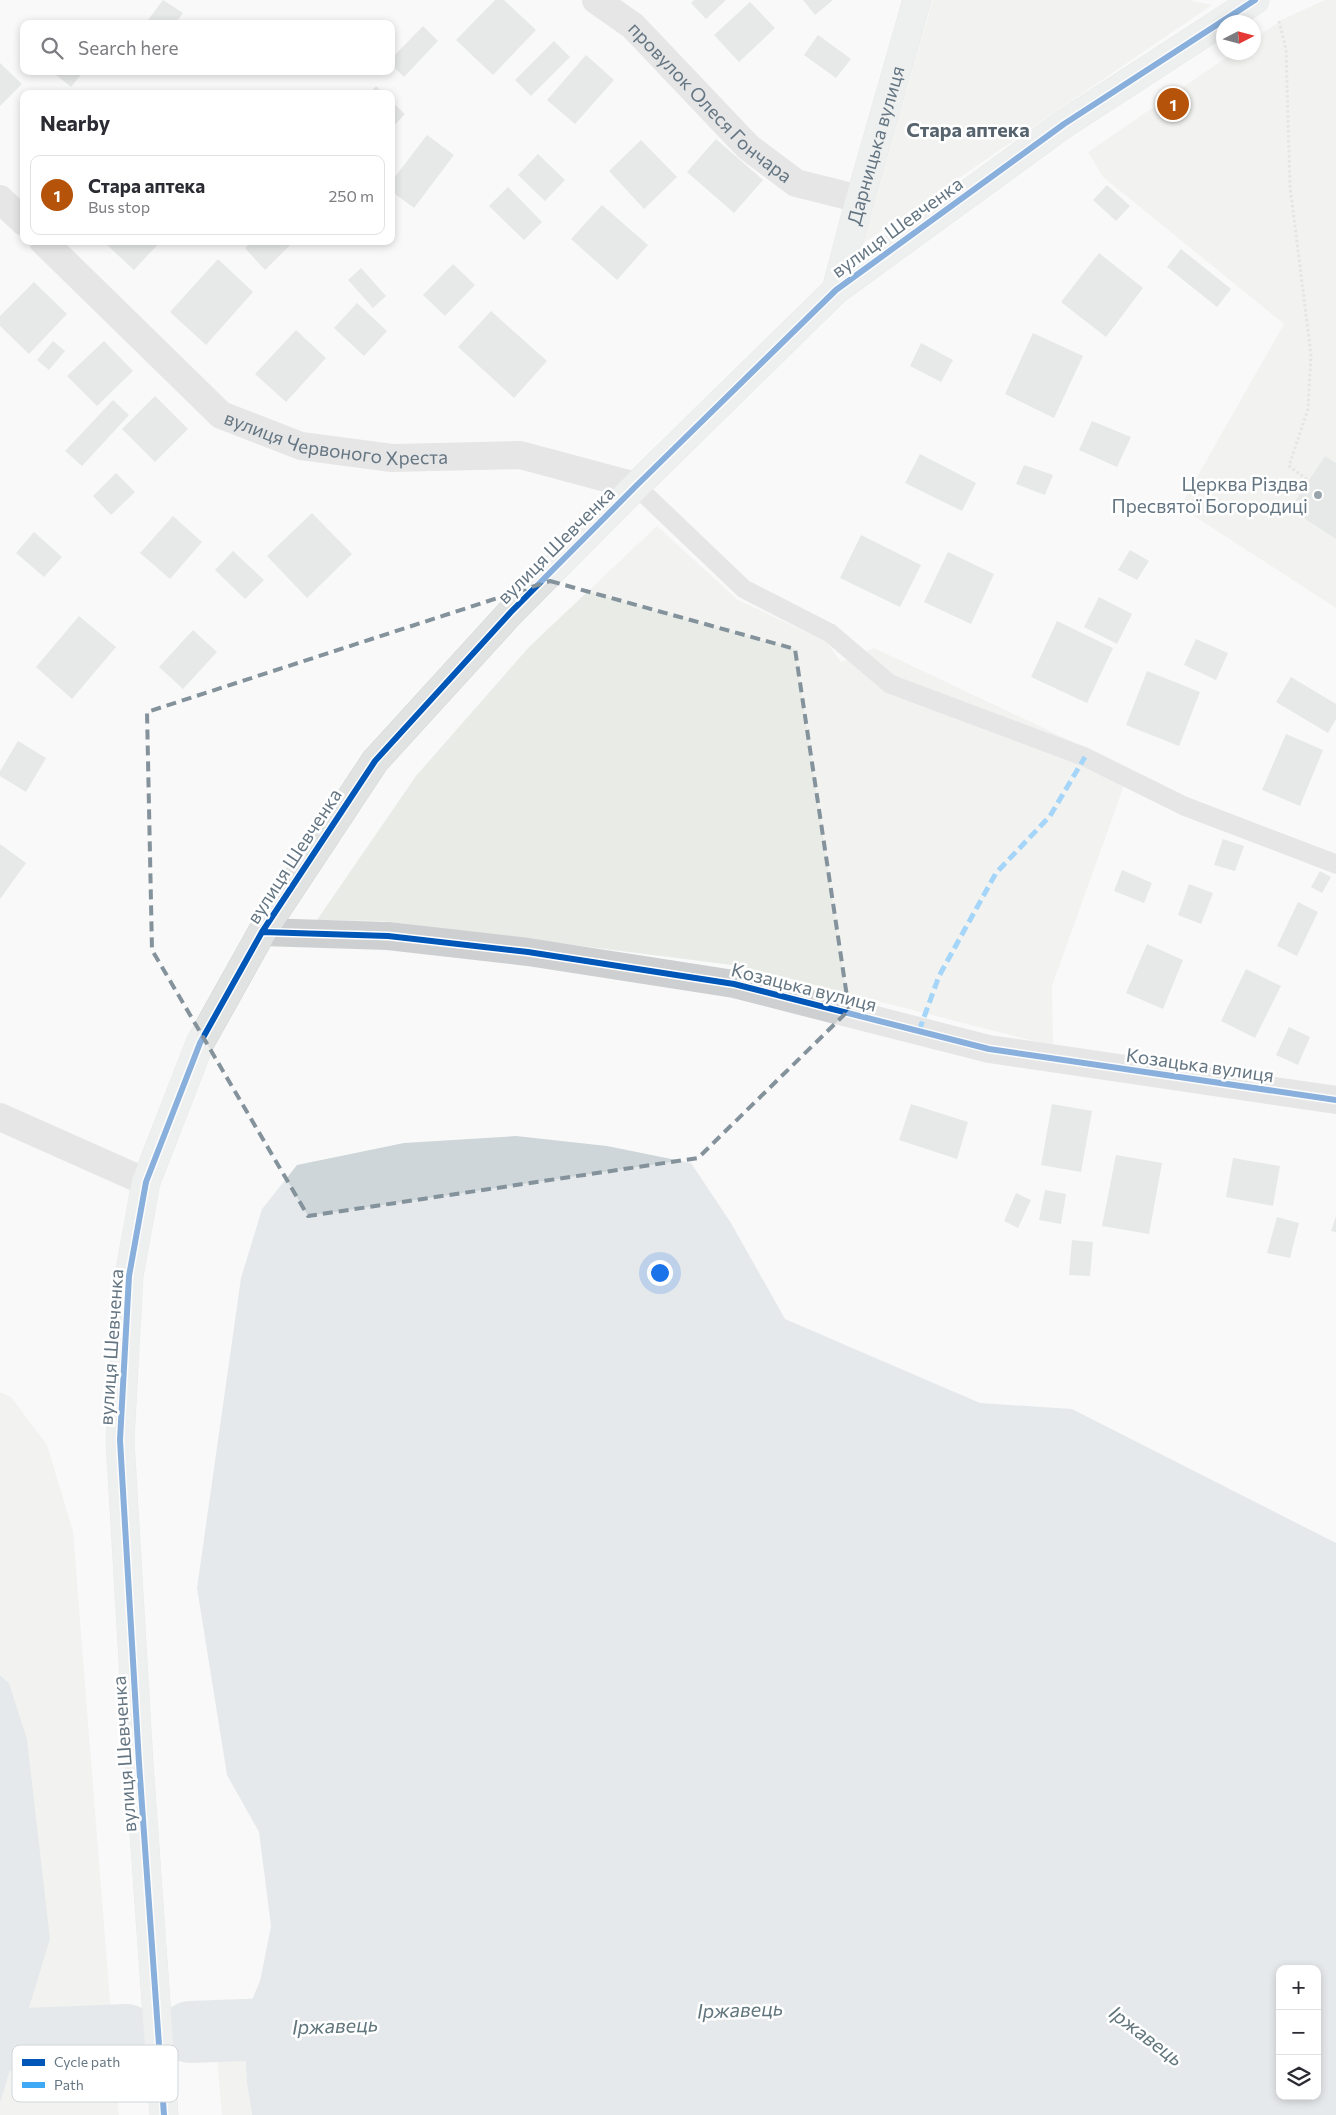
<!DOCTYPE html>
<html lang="en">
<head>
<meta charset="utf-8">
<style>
	body { margin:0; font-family:Commissioner,sans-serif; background:#f2f2f3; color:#2b2b33 }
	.controls { position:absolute; right:15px; bottom:15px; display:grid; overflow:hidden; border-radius:10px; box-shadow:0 2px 8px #0003 }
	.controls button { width:45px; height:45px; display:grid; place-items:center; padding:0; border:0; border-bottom:1px solid #e1e1e2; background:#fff; color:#2b2b33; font:25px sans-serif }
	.compass { position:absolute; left:1216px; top:15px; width:45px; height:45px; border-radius:50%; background:#fff; box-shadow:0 2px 8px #0003; rotate:84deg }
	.you { position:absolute; left:659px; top:1272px; width:18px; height:18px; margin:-12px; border:4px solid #fff; border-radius:50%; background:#1a73e8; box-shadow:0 0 0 8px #1a73e833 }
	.badge { display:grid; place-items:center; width:32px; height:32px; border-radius:50%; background:#b45309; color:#fff; font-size:16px; font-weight:700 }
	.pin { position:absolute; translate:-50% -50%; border:2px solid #fff; box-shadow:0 1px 5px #0006 }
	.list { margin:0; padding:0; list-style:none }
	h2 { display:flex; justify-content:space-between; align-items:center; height:65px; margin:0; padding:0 20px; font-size:21px }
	h2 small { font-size:16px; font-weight:400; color:#7c7c81 }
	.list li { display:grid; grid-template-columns:32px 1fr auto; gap:15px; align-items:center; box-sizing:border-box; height:80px; margin:0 10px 10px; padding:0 10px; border:1px solid #e1e1e2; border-radius:10px }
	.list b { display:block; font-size:19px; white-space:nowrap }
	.list p { margin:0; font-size:16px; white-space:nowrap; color:#7c7c81 }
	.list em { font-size:16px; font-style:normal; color:#7c7c81 }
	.icon { flex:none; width:28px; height:28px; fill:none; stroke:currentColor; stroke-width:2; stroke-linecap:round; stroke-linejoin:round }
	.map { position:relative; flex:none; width:1336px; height:2115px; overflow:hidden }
	.search { position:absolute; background:#fff; box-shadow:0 2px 8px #0003; left:20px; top:20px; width:375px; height:55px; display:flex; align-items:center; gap:12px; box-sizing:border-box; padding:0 18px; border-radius:10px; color:#7c7c81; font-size:19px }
	.panel { position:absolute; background:#fff; box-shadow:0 2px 8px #0003; left:20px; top:90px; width:375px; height:155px; border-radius:10px }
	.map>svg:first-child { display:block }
	.green { fill:#e8ebe6 }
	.water { fill:#ced6d9; fill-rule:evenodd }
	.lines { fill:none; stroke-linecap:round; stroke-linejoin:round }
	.river { stroke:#ced6d9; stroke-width:62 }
	.building { fill:#d0d2d3 }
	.secondary-casing { stroke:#d5d6d7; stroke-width:29 }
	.path { stroke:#cbcccd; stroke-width:3; stroke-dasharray:2.5 2.5; stroke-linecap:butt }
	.lane { stroke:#cecfd0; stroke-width:19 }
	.street { stroke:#cecfd0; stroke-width:28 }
	.secondary { stroke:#e1e2e2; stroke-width:28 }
	.quiet { stroke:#3fa9f5; stroke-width:5; stroke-dasharray:10 5; stroke-linecap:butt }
	.cycleway-casing { stroke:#fff; stroke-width:9 }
	.cycleway { stroke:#0057b8; stroke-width:6 }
	.marked { fill:none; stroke:#84929c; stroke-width:4; stroke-dasharray:10 6; stroke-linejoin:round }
	.poi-dot { fill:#99a4ac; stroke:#fff; stroke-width:2 }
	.labels { text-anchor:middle; stroke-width:5; stroke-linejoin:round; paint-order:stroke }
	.street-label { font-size:19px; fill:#657683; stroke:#fff }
	.poi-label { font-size:19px; fill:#657683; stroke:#fff; text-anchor:end }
	.neighbourhood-label { font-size:20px; font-weight:bold; fill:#57646e; stroke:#fff }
	.water-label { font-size:20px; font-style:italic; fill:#60757c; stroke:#fff }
	.key { fill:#fff; stroke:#d1d6da; stroke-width:1 }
	.key-label { font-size:14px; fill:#657683 }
</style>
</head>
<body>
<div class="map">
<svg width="1336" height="2115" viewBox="0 0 1336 2115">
	<rect width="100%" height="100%" fill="#f9f9f9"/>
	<path class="green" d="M 933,0 L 1189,0 L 1212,5 L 861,245 Z
		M 1325,0 L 1336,0 L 1336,608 L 1180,507 L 1284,324 L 1103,177 L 1088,152 L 1233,53 L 1254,52 L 1254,39 L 1283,19 Z
		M 657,526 L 738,600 L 826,641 L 841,662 L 874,648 L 1130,769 L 1052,986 L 1053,1046 L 740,966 L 383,921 L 317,920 L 416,776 L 529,647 Z
		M 0,1392 L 11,1397 L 47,1445 L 73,1531 L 119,2115 L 0,2115 L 9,1683 L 0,1675 Z
		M 228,2041 L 244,2046 L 247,2084 L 252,2115 L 222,2115 L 216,2047 Z"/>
	<path class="water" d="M 516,1136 L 607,1146 L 691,1163 L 731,1223 L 785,1319 L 980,1403 L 1072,1409 L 1336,1543 L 1336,2115 L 252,2115 L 247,2084 L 243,2021 L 260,1981 L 271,1926 L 259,1832 L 227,1775 L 197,1588 L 241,1278 L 262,1209 L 297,1165 L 404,1143 ZM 1280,1969 L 1317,1969 L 1317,2096 L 1280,2096 Z
		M 0,1675 L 9,1683 L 27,1739 L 50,1939 L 0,2103 Z"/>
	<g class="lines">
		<path class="river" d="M 190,2032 L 328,2027
			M 0,2040 L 127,2035"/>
	</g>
	<path class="building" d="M 163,0 L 183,13 L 175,24 L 145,24 Z
		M 495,0 L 504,0 L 536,30 L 493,75 L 456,40 Z
		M 694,0 L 726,0 L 706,19 L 691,3 Z
		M 803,0 L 833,0 L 815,15 Z
		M 750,2 L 775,28 L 739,62 L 714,35 Z
		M 423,26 L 438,41 L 404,77 L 391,64 L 391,59 Z
		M 818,35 L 851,59 L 836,78 L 804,55 Z
		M 554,41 L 570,57 L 531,96 L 515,80 Z
		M 586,55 L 614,80 L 575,124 L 547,100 Z
		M 0,63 L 22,84 L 0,106 Z
		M 51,71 L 84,71 L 71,87 Z
		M 376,86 L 384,94 L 369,94 Z
		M 391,101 L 405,114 L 391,129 Z
		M 427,135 L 454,155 L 414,208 L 391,191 L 391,182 Z
		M 716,139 L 763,180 L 734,213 L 687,172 Z
		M 641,140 L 677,177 L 644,209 L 609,171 Z
		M 538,154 L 565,180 L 545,201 L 518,175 Z
		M 1107,185 L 1130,206 L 1116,221 L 1093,200 Z
		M 508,187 L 542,222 L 524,240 L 489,206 Z
		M 602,205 L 648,245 L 617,280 L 571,239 Z
		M 108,241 L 161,241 L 134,270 L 106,244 Z
		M 252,241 L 294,241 L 265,270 L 245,248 Z
		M 1181,249 L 1231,289 L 1217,307 L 1167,267 Z
		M 1099,253 L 1143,288 L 1106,337 L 1061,302 Z
		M 218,259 L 253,292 L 206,345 L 170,312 Z
		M 453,264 L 475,285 L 445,316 L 423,295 Z
		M 361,268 L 386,296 L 373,308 L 348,280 Z
		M 34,282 L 67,314 L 29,354 L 0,326 L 0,316 Z
		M 357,303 L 387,331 L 364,356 L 334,328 Z
		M 491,311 L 547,361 L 514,398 L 458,347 Z
		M 296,330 L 326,358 L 286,402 L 255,374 Z
		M 1033,333 L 1083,356 L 1054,418 L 1005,394 Z
		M 53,341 L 65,351 L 49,370 L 37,360 Z
		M 104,341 L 133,371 L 97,406 L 67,376 Z
		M 921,343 L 953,360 L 941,382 L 910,366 Z
		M 155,396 L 188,429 L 155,462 L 122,429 Z
		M 113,400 L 129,415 L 82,466 L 65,451 Z
		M 1092,421 L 1131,437 L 1117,467 L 1079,450 Z
		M 920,454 L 976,483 L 962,511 L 905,483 Z
		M 1325,456 L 1336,463 L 1336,539 L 1290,509 Z
		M 1024,465 L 1053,475 L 1045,495 L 1016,484 Z
		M 116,473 L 135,492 L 111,515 L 93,496 Z
		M 312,513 L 352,554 L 307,598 L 267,556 Z
		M 173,516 L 202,542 L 170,579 L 140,553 Z
		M 34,532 L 62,557 L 44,577 L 16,553 Z
		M 861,535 L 921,565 L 900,607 L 840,578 Z
		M 1130,550 L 1149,561 L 1137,580 L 1118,570 Z
		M 233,551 L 264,580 L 245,599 L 215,570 Z
		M 948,552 L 994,574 L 971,624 L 924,602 Z
		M 1099,597 L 1132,614 L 1117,644 L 1084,627 Z
		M 79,616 L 116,647 L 72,699 L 36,667 Z
		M 1057,621 L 1113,648 L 1087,703 L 1031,677 Z
		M 193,630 L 217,652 L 183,689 L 159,667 Z
		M 1196,639 L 1228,653 L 1216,680 L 1184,665 Z
		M 1147,671 L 1200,692 L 1179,746 L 1126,725 Z
		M 1291,677 L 1336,704 L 1336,719 L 1328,733 L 1276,702 Z
		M 1286,734 L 1323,750 L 1300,806 L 1262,790 Z
		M 18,741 L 46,758 L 26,792 L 0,776 L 0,771 Z
		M 1223,839 L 1244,846 L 1235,871 L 1214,865 Z
		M 0,844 L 26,863 L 0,899 Z
		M 1122,870 L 1152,883 L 1144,903 L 1114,891 Z
		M 1320,871 L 1331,877 L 1322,893 L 1311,887 Z
		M 1189,884 L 1213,893 L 1201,924 L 1178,915 Z
		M 1298,902 L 1318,912 L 1297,956 L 1277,946 Z
		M 1147,944 L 1183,960 L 1163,1009 L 1126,993 Z
		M 1246,969 L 1281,986 L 1255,1038 L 1221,1021 Z
		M 1289,1027 L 1310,1037 L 1298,1065 L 1276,1055 Z
		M 911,1104 L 968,1122 L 957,1159 L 899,1140 Z
		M 1052,1104 L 1092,1111 L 1081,1172 L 1041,1165 Z
		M 1116,1155 L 1162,1163 L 1149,1234 L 1102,1226 Z
		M 1233,1158 L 1280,1166 L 1273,1206 L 1226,1197 Z
		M 1045,1190 L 1066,1194 L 1061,1224 L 1039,1220 Z
		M 1016,1193 L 1031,1200 L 1018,1228 L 1004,1221 Z
		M 1336,1216 L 1336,1232 L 1331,1231 Z
		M 1277,1217 L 1299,1223 L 1290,1258 L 1267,1253 Z
		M 1072,1240 L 1093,1242 L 1090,1276 L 1069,1275 Z"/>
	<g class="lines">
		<defs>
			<g id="secondary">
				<path id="s3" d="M 836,290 L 860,199 L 917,0"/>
				<path d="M 164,2115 L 139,1763 L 120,1440 L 129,1276 L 146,1182 L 200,1043 L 262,932 L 375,761 L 510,613 L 636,486 L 836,290 L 1064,124 L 1255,0"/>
			</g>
		</defs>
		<use href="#secondary" class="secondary-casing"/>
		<path class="path" d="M 1279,21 L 1286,49 L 1290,186 L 1311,355 L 1308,409 L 1289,466 L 1309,481"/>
		<path class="lane" d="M 636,486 L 744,589 L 830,633 L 890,684 L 1085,757 L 1184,806 L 1336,864"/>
		<g class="street">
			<path id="s1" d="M 596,0 L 633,26 L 748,147 L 796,183 L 860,199"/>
			<path d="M 0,199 L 24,222"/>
			<path id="s2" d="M 43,241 L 221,415 L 301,446 L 392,458 L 520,455 L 636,486"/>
			<path d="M 262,932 L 388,936 L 528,952 L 734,984 L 989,1049 L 1336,1100"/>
			<path d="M 0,1117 L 146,1182"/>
		</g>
		<use href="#secondary" class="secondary"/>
		<path class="quiet" d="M 919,1031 L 939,976 L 996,873 L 1050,816 L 1085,757"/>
		<defs>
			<path id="cycleway" d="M 262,932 L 388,936 L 528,952 L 734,984 L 989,1049 L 1336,1100
				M 164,2115 L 139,1763 L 120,1440 L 129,1276 L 146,1182 L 200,1043 L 262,932 L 375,761 L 510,613 L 636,486 L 836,290 L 1064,124 L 1255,0"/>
		</defs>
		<use href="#cycleway" class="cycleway-casing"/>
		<use href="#cycleway" class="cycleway"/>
	</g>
	<path d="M0 0H1336V2115H0ZM 550,581 L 795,649 L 849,1010 L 698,1158 L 308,1216 L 152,950 L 147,712 Z" fill="#f9f9f9" fill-opacity=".55" fill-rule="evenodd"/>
	<path class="marked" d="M 550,581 L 795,649 L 849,1010 L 698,1158 L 308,1216 L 152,950 L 147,712 Z"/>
	<circle class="poi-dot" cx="1318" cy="495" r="5"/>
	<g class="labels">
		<g class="street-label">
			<text dy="7" stroke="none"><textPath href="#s1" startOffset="154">провулок Олеся Гончара</textPath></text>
			<text dy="7" stroke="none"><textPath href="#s3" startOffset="150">Дарницька вулиця</textPath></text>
			<text transform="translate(897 227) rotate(-36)" y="7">вулиця Шевченка</text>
			<text dy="7" stroke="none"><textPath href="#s2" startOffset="368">вулиця Червоного Хреста</textPath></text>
			<text transform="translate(556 545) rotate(-45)" y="7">вулиця Шевченка</text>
			<text transform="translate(294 856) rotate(-57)" y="7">вулиця Шевченка</text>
			<text transform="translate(804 987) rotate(14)" y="7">Козацька вулиця</text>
			<text transform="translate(1200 1065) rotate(8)" y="7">Козацька вулиця</text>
			<text transform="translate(111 1347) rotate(-86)" y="7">вулиця Шевченка</text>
			<text transform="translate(124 1754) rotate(-94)" y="7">вулиця Шевченка</text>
		</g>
		<g class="poi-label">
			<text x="1308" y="491">Церква Різдва<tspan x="1308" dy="22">Пресвятої Богородиці</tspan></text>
		</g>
		<g class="neighbourhood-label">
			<text x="968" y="137">Стара аптека</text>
		</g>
		<g class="water-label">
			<text transform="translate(740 2010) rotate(-2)" y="7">Іржавець</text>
			<text transform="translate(335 2026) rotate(-2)" y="7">Іржавець</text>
			<text transform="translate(1146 2036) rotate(37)" y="7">Іржавець</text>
		</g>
	</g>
	<rect x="12" y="2045" width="166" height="57" rx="8" class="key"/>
	<rect x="22" y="2059" width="23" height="7" fill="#0057b8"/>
	<rect x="22" y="2082" width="23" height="6" fill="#3fa9f5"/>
	<g class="key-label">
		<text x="54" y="2067">Cycle path</text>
		<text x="54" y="2090">Path</text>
	</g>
</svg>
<div class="controls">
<button>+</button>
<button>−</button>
<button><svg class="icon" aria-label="layers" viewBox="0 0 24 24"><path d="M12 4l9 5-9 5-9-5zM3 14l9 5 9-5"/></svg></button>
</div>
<svg class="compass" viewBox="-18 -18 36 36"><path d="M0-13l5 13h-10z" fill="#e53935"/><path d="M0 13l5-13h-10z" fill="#7c7c81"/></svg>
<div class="you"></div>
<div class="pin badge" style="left:1173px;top:104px">1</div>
<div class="search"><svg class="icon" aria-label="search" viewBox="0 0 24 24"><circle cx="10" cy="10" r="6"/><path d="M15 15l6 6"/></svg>Search here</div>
<section class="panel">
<h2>Nearby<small></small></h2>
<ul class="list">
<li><span class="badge">1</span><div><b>Стара аптека</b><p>Bus stop</p></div><em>250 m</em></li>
</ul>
</section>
</div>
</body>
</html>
